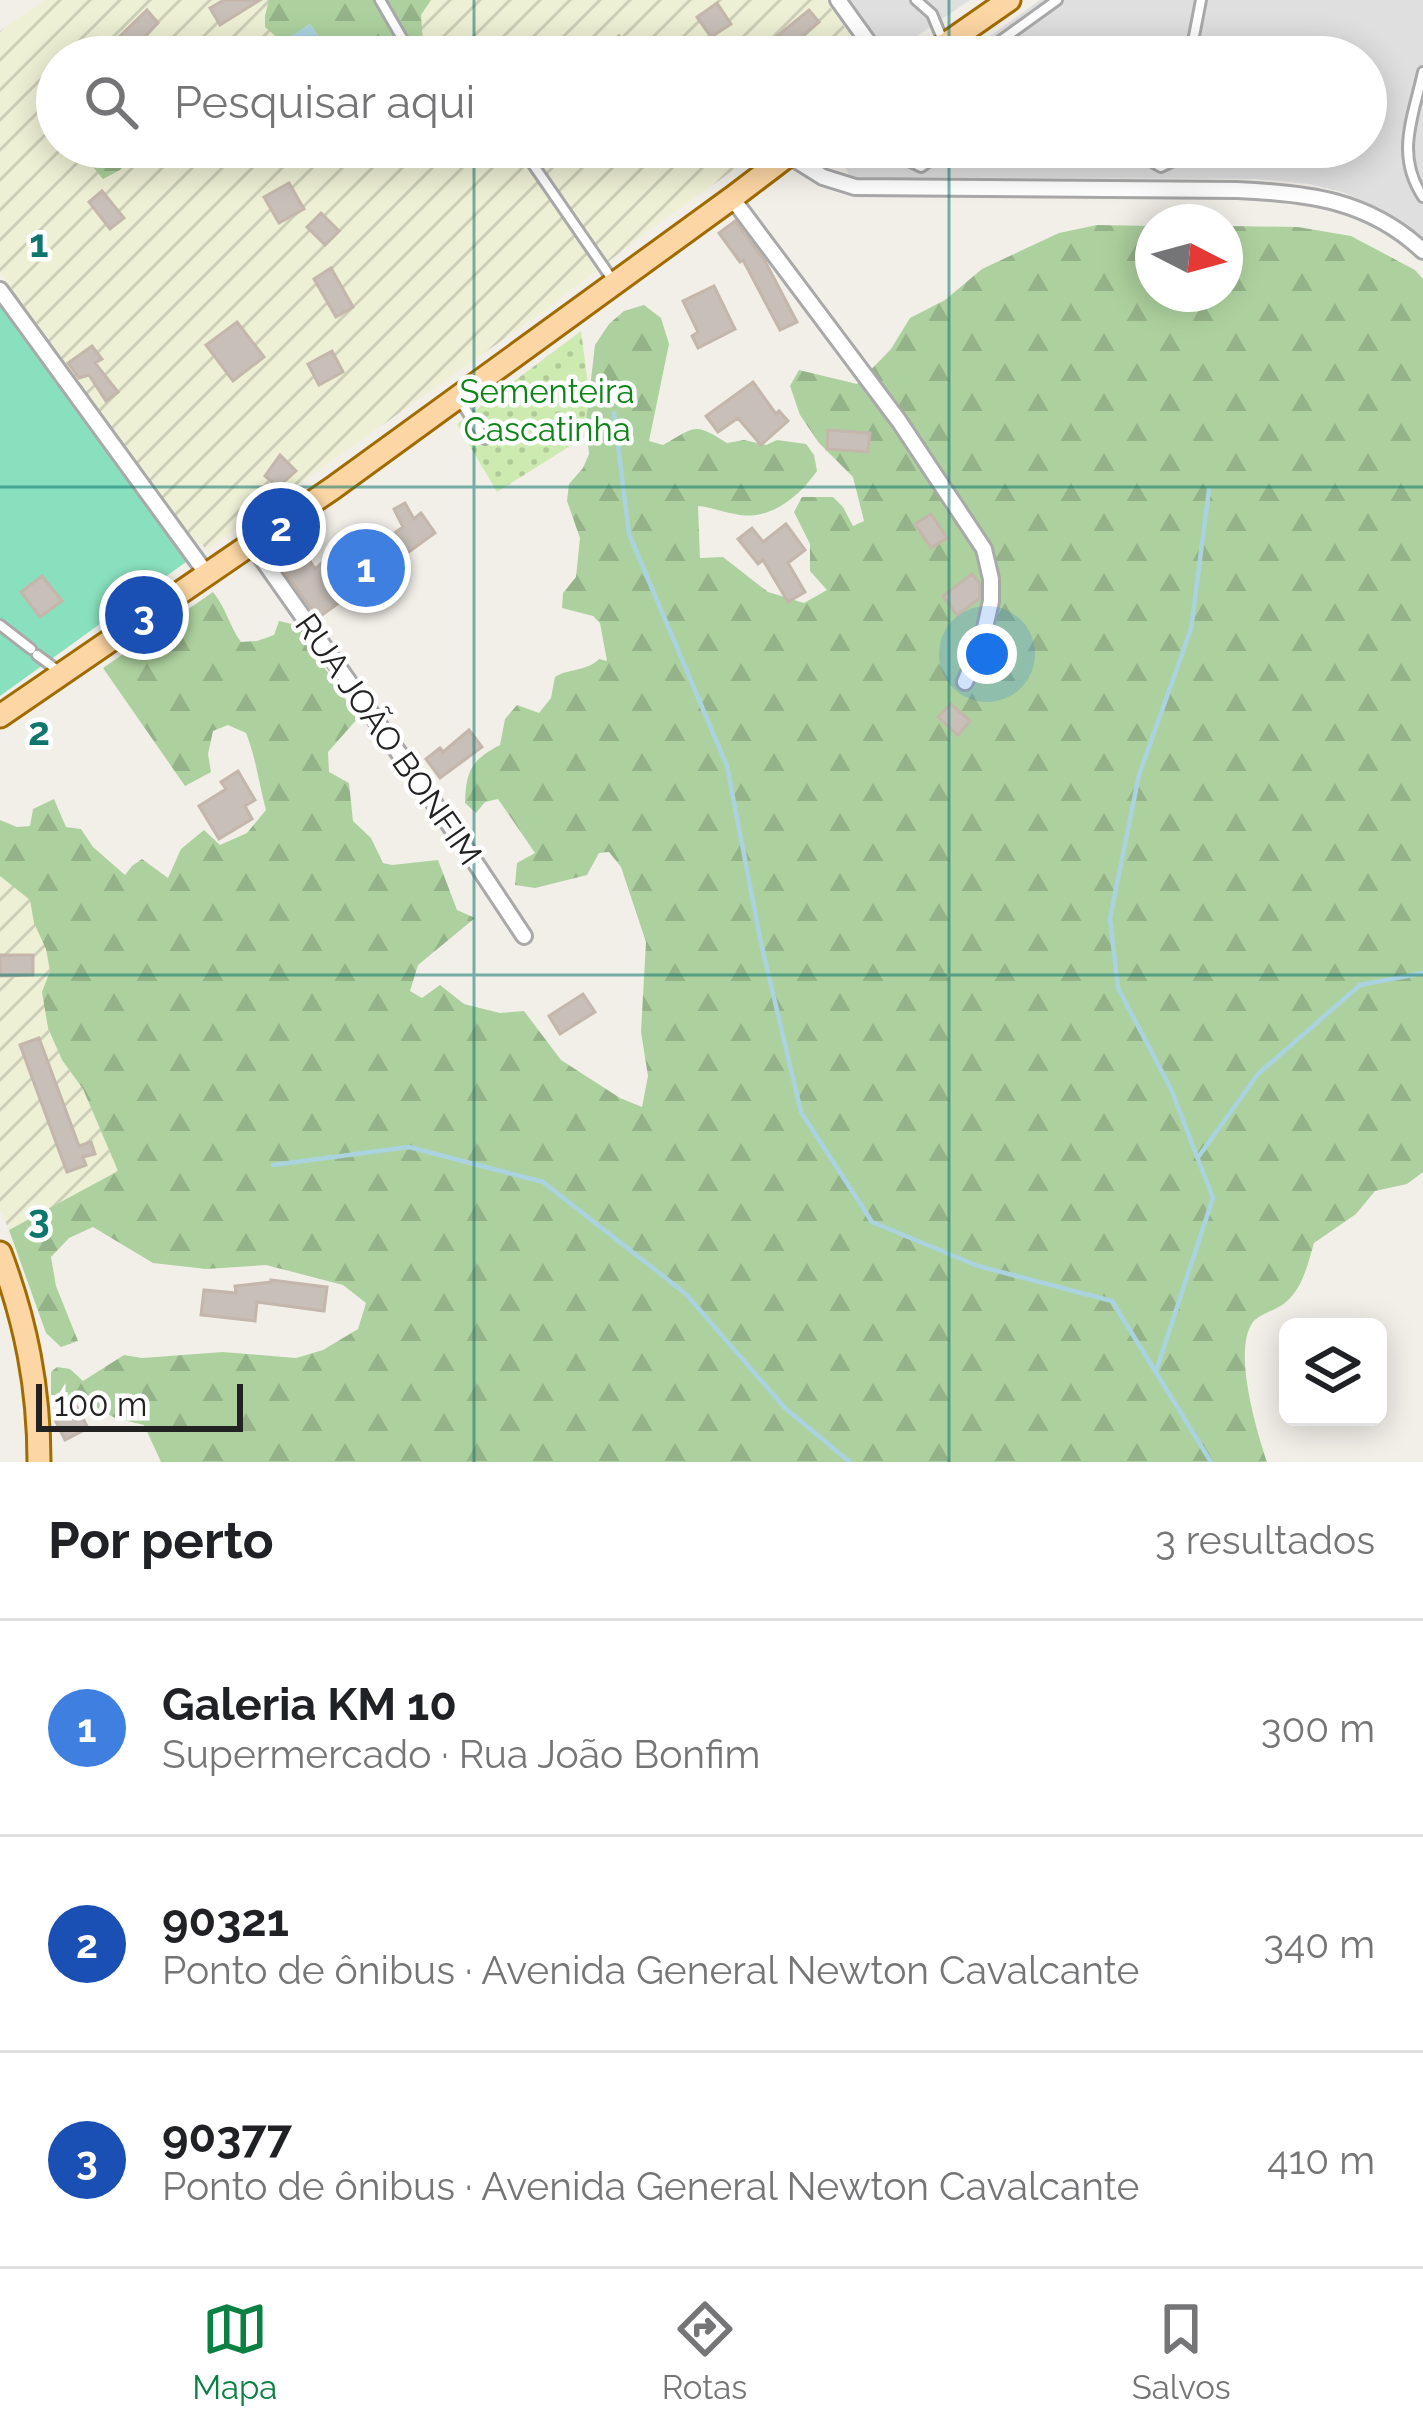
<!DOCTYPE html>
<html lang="pt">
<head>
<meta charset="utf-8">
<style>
	body { margin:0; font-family:Raleway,sans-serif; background:#f6f6f6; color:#202124 }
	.controls { position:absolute; right:36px; bottom:36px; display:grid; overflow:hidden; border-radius:18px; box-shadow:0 6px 30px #0003 }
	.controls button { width:108px; height:108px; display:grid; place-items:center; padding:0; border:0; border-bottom:3px solid #e0e0e0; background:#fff; color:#202124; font:60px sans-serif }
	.compass { position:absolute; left:1135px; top:204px; width:108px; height:108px; border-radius:50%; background:#fff; box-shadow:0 6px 30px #0003; rotate:96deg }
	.scale { position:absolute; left:36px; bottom:30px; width:207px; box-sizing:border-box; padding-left:12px; border:6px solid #222; border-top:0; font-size:33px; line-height:42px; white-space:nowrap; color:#222; -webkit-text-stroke:9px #fff; paint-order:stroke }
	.you { position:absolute; left:987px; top:654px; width:42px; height:42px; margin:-30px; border:9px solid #fff; border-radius:50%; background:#1a73e8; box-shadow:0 0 0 18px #1a73e833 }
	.badge { display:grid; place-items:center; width:78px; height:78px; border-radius:50%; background:#0b8043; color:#fff; font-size:39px; font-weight:700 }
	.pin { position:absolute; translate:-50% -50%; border:6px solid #fff; box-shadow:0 3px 12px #0006 }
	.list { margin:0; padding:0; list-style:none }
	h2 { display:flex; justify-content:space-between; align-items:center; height:156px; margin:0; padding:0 48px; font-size:51px }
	h2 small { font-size:39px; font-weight:400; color:#757577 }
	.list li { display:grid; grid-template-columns:78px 1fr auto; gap:36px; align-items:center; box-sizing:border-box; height:216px; padding:0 48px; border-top:3px solid #e0e0e0 }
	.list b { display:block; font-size:45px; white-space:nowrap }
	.list p { margin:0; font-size:39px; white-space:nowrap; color:#757577 }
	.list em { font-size:39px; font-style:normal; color:#757577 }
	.icon { flex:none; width:66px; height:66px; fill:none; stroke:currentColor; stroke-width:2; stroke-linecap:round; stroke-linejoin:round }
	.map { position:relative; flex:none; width:1423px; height:1462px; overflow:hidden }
	.search { position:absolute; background:#fff; box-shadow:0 6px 30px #0003; left:36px; right:36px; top:36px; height:132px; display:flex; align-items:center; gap:30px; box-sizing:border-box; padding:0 42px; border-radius:66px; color:#757577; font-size:45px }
	.sheet { height:804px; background:#fff }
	nav { display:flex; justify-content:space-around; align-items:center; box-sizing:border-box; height:168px; border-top:3px solid #e0e0e0; background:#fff; font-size:33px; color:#757577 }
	nav a { display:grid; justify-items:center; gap:6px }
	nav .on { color:#0b8043 }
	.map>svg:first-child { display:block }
	.residential { fill:#e0dfdf }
	.farmland { fill:url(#farmland-furrows) }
	.grass { fill:url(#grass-dots) }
	.forest { fill:url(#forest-firs) }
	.pitch { fill:#88e0be }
	.water { fill:#aad3df }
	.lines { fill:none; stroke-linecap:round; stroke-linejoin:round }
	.stream { stroke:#aad3df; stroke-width:4.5 }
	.building { fill:#c7bfb8; stroke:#c4b6ab; stroke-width:3 }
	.lane-casing { stroke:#a9a9a9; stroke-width:14 }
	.street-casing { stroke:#a9a9a9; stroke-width:20 }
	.primary-casing { stroke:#a06b00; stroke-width:27 }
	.lane { stroke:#fff; stroke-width:8 }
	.street { stroke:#fff; stroke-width:14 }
	.primary { stroke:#fcd6a4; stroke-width:21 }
	.grid { fill:none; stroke:#0f766e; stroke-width:3; stroke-opacity:0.55 }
	.labels { text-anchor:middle; stroke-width:9; stroke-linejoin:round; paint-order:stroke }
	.park-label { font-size:33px; fill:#0c8416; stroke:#fff }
	.street-label { font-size:33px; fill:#222; stroke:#fff }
	.grid-label { font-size:39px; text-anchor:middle; font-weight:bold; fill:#0f766e; stroke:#fff; stroke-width:9; stroke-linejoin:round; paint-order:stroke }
</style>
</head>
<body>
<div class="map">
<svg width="1423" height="1462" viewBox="0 0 1423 1462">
	<defs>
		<pattern id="farmland-furrows" width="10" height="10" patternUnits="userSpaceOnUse" patternTransform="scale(3)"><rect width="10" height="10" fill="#eef0d5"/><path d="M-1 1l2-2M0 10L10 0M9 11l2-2" fill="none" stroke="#ccceb7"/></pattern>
		<pattern id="grass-dots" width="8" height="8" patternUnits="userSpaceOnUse" patternTransform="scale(3)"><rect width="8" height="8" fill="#cdebb0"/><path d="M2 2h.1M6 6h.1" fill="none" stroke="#b0c997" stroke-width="1.8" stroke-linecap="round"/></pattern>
		<pattern id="forest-firs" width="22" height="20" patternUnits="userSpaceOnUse" patternTransform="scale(3)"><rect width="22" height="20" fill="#add19e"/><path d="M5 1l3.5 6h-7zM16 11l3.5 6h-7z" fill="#95b388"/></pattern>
	</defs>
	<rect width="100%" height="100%" fill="#f2efe9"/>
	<path class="residential" d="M 847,0 L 970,0 L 888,56 Z
		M 1040,0 L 1423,0 L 1423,238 L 1382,209 L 1342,192 L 1309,184 L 1256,179 L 850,177 L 835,148 L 837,147 L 1366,147 L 1366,57 L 961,57 Z"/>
	<path class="farmland" d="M 44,0 L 825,0 L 866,57 L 57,57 L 57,147 L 766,147 L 659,223 L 538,315 L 206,550 L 201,543 L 195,546 L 0,272 L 0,31 Z
		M 0,836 L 92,947 L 43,992 L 48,1028 L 62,1060 L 83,1089 L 119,1172 L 9,1230 L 0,1211 Z"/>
	<path class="grass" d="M 581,331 L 594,431 L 497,492 L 457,424 Z"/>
	<path class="forest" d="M 269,0 L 431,0 L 421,15 L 424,57 L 332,57 L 310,24 L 282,42 L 265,27 L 265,16 Z
		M 223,41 L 269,50 L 280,57 L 155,57 L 189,44 Z
		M 92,147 L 141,147 L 120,170 L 103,179 L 93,167 Z
		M 1097,225 L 1153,226 L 1153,294 L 1225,294 L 1225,226 L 1298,227 L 1351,236 L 1415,270 L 1423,279 L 1423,1172 L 1407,1184 L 1375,1191 L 1356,1214 L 1314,1243 C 1308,1263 1303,1288 1286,1302 C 1277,1310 1261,1313 1253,1322 C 1232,1350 1257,1432 1267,1462 L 161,1462 L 144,1425 L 115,1418 L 90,1404 L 51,1397 L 51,1372 L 57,1367 L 70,1369 L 83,1381 L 124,1355 L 142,1358 L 223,1352 L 296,1358 L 323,1350 L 358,1329 L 366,1303 L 343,1285 L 266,1265 L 206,1269 L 153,1263 L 93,1227 L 69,1238 L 51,1257 L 56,1286 L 78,1341 L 61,1347 L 46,1333 L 9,1230 L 118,1171 L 83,1089 L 62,1060 L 48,1028 L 42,992 L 50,971 L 46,949 L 34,923 L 30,900 L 0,876 L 0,820 L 17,827 L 30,826 L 33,809 L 54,799 L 66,827 L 81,829 L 93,847 L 125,875 L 132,866 L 142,859 L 168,878 L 181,849 L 204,830 L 220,845 L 247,833 L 266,810 C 259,784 256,758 246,733 L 228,725 L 213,731 L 208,754 L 211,772 L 185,786 L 103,668 L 213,592 C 226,608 229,625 241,642 L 257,641 L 274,635 L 279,621 L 296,625 L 358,718 L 328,752 L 329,772 L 349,783 L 353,821 L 371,838 L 383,863 L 392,865 L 438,860 L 457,910 L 475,918 L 418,965 L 410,991 L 422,998 L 440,985 L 464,1004 L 500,1013 L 524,1011 L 561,1060 L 620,1098 L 642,1107 L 648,1076 L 641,1032 L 646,942 L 621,867 L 609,852 L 599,853 L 587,875 L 535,888 L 515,885 L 517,863 L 535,853 L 498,799 L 485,802 L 476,813 L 465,803 C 466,771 471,760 500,745 L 505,719 L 517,705 L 539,713 L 551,698 L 555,677 C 569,668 586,672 599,659 L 607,661 L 600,623 L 593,616 L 562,608 L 563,593 L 576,577 L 580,538 L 567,501 L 569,484 L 583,468 L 589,454 L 586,422 L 595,345 L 609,324 L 624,311 L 644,305 L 661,318 L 669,344 L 649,441 L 663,445 C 696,426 694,422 727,443 L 744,440 L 766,445 L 777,440 L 806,444 L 814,455 L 817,471 C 799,497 769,522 735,514 C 722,512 710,507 698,506 L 700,558 L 723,557 L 768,592 L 804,603 L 827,590 L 810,571 L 810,544 L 794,512 L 802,497 L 833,497 L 843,507 L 853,526 L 864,521 L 853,477 L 819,443 L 800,415 L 790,386 L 799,370 L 857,384 L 891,349 L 910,318 L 945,300 L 982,269 L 1059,233 Z"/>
	<path class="pitch" d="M 0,302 L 186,562 L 0,696 Z"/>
	<path class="water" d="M 310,24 L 332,57 L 280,57 L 269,50 Z"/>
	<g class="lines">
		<path class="stream" d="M 614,413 L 629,534 L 727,766 L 761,943 L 801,1112 L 872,1222 L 978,1266 L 1112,1301 L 1211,1462
			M 1199,1156 L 1258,1074 L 1360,985 L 1423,973
			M 273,1165 L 409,1147 L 543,1182 L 686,1294 L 785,1408 L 850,1462
			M 1156,1371 L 1213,1198 L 1171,1089 L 1118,988 L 1110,918 L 1139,775 L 1191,629 L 1209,490"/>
	</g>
	<path class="building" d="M 224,0 L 260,0 L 220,25 L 210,8 Z
		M 717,3 L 731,24 L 711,37 L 697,17 Z
		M 147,10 L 158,23 L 132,50 L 119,37 Z
		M 809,10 L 819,22 L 786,50 L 776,37 Z
		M 619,36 L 625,46 L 634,40 L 644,57 L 608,57 L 614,53 L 608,44 Z
		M 289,183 L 304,209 L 279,223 L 264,197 Z
		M 102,191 L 124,218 L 110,229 L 89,202 Z
		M 321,213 L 339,231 L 325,245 L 307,227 Z
		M 735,221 L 765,261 L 797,322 L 780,330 L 743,260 L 740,262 L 719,233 Z
		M 331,268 L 353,307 L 336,317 L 314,279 Z
		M 714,286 L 735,329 L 698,348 L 692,336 L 698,332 L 683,301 Z
		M 237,322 L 264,357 L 233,381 L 206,345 Z
		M 92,346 L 102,359 L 95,363 L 118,392 L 106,401 L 89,375 L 79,378 L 68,363 Z
		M 332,351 L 343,372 L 319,385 L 308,364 Z
		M 753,382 L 776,414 L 779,411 L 788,421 L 761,445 L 738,418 L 718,432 L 706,416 Z
		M 828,430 L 870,433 L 868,452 L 827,449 Z
		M 280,455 L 296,471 L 278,487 L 265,476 Z
		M 405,503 L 414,519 L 421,513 L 435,533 L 318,618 L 275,558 L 287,547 L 285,544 L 295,537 L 315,569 L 327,558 L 340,572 L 403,527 L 394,509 Z
		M 931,514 L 947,538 L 931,548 L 915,524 Z
		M 786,524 L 805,550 L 788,563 L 805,592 L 788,602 L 763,560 L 758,564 L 738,539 L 752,528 L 763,542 Z
		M 972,574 L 980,584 L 980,598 L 957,615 L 943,596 Z
		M 42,576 L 62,601 L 40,617 L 21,592 Z
		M 951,704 L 970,721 L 958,735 L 938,717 Z
		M 469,730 L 482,747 L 440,778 L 426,759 L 440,748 L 443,752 Z
		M 238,771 L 255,800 L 245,806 L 252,819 L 219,839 L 199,806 L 226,789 L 221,782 Z
		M 0,955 L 33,955 L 33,975 L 0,976 Z
		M 583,994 L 595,1012 L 560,1034 L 549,1016 Z
		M 39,1038 L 79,1146 L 91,1142 L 95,1154 L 83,1157 L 86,1165 L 67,1172 L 20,1045 Z
		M 271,1280 L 327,1287 L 324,1311 L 257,1302 L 255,1321 L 201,1315 L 204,1290 L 236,1293 L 235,1286 L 271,1282 Z
		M 77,1407 L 88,1428 L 65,1440 L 54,1418 Z"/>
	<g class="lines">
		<defs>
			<path id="lane" d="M 380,0 L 413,57
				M 916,0 L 932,14 L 944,43
				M 978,57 L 1057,0
				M 1190,57 L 1201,0
				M 1423,72 C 1413,118 1395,155 1423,197
				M 521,147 L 614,282
				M 905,147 L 907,160 L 921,167 L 934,158 L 936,147
				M 1145,147 L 1147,159 L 1161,167 L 1171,162 L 1176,147
				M 458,398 L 485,439
				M 0,625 L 31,649
				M 37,655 L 60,672"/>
			<path id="street" d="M 838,0 L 879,57
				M 788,155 L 823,177 L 855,187 L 1237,190 C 1308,193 1369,200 1423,251
				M 732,198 L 899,421 L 984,549 L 991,579 L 991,601 L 982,641 L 965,682
				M 0,290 L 206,573
				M 251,543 L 465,847 L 524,936"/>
			<path id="primary" d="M 927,57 L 1009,0
				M 0,716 L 333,488 L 732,198 L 799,147
				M 0,1253 C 26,1322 39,1388 39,1462"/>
		</defs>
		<use href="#lane" class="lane-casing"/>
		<use href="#street" class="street-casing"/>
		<use href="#primary" class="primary-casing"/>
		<use href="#lane" class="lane"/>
		<use href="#street" class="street"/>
		<use href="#primary" class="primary"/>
	</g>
	<path class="grid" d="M 474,0 L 474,57M 949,0 L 949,57M 474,147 L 474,1462M 949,147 L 949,1462M 0,487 L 1423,487M 0,975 L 1423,975"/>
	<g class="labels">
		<g class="park-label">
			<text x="547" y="403">Sementeira<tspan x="547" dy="38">Cascatinha</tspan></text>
		</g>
		<g class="street-label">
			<text transform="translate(389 739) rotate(55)" y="12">RUA JOÃO BONFIM</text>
		</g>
	</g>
	<g class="grid-label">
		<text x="39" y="257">1</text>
		<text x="39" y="745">2</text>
		<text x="39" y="1232">3</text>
	</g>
</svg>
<div class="controls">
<button><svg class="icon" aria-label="layers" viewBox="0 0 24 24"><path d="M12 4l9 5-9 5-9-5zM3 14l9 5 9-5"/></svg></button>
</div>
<svg class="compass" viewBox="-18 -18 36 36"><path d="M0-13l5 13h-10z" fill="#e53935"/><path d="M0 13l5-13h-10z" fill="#757577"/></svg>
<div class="scale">100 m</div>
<div class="you"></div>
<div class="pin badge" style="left:366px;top:568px;background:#3f7fe0">1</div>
<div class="pin badge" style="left:281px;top:527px;background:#1a4fb4">2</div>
<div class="pin badge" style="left:144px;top:615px;background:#1a4fb4">3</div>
<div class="search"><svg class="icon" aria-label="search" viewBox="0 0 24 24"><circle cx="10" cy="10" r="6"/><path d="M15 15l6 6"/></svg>Pesquisar aqui</div>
</div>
<section class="sheet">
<h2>Por perto<small>3 resultados</small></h2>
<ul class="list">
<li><span class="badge" style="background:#3f7fe0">1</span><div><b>Galeria KM 10</b><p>Supermercado · Rua João Bonfim</p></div><em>300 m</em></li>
<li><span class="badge" style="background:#1a4fb4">2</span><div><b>90321</b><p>Ponto de ônibus · Avenida General Newton Cavalcante</p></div><em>340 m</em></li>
<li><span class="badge" style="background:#1a4fb4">3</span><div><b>90377</b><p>Ponto de ônibus · Avenida General Newton Cavalcante</p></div><em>410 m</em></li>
</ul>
</section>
<nav>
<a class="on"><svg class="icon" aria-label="map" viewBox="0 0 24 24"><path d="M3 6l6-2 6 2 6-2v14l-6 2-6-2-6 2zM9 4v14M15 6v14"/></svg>Mapa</a>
<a><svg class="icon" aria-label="directions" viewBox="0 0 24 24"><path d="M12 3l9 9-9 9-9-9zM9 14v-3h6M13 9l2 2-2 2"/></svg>Rotas</a>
<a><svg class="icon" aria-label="saved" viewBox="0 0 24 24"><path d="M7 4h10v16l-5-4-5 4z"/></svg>Salvos</a>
</nav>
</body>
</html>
